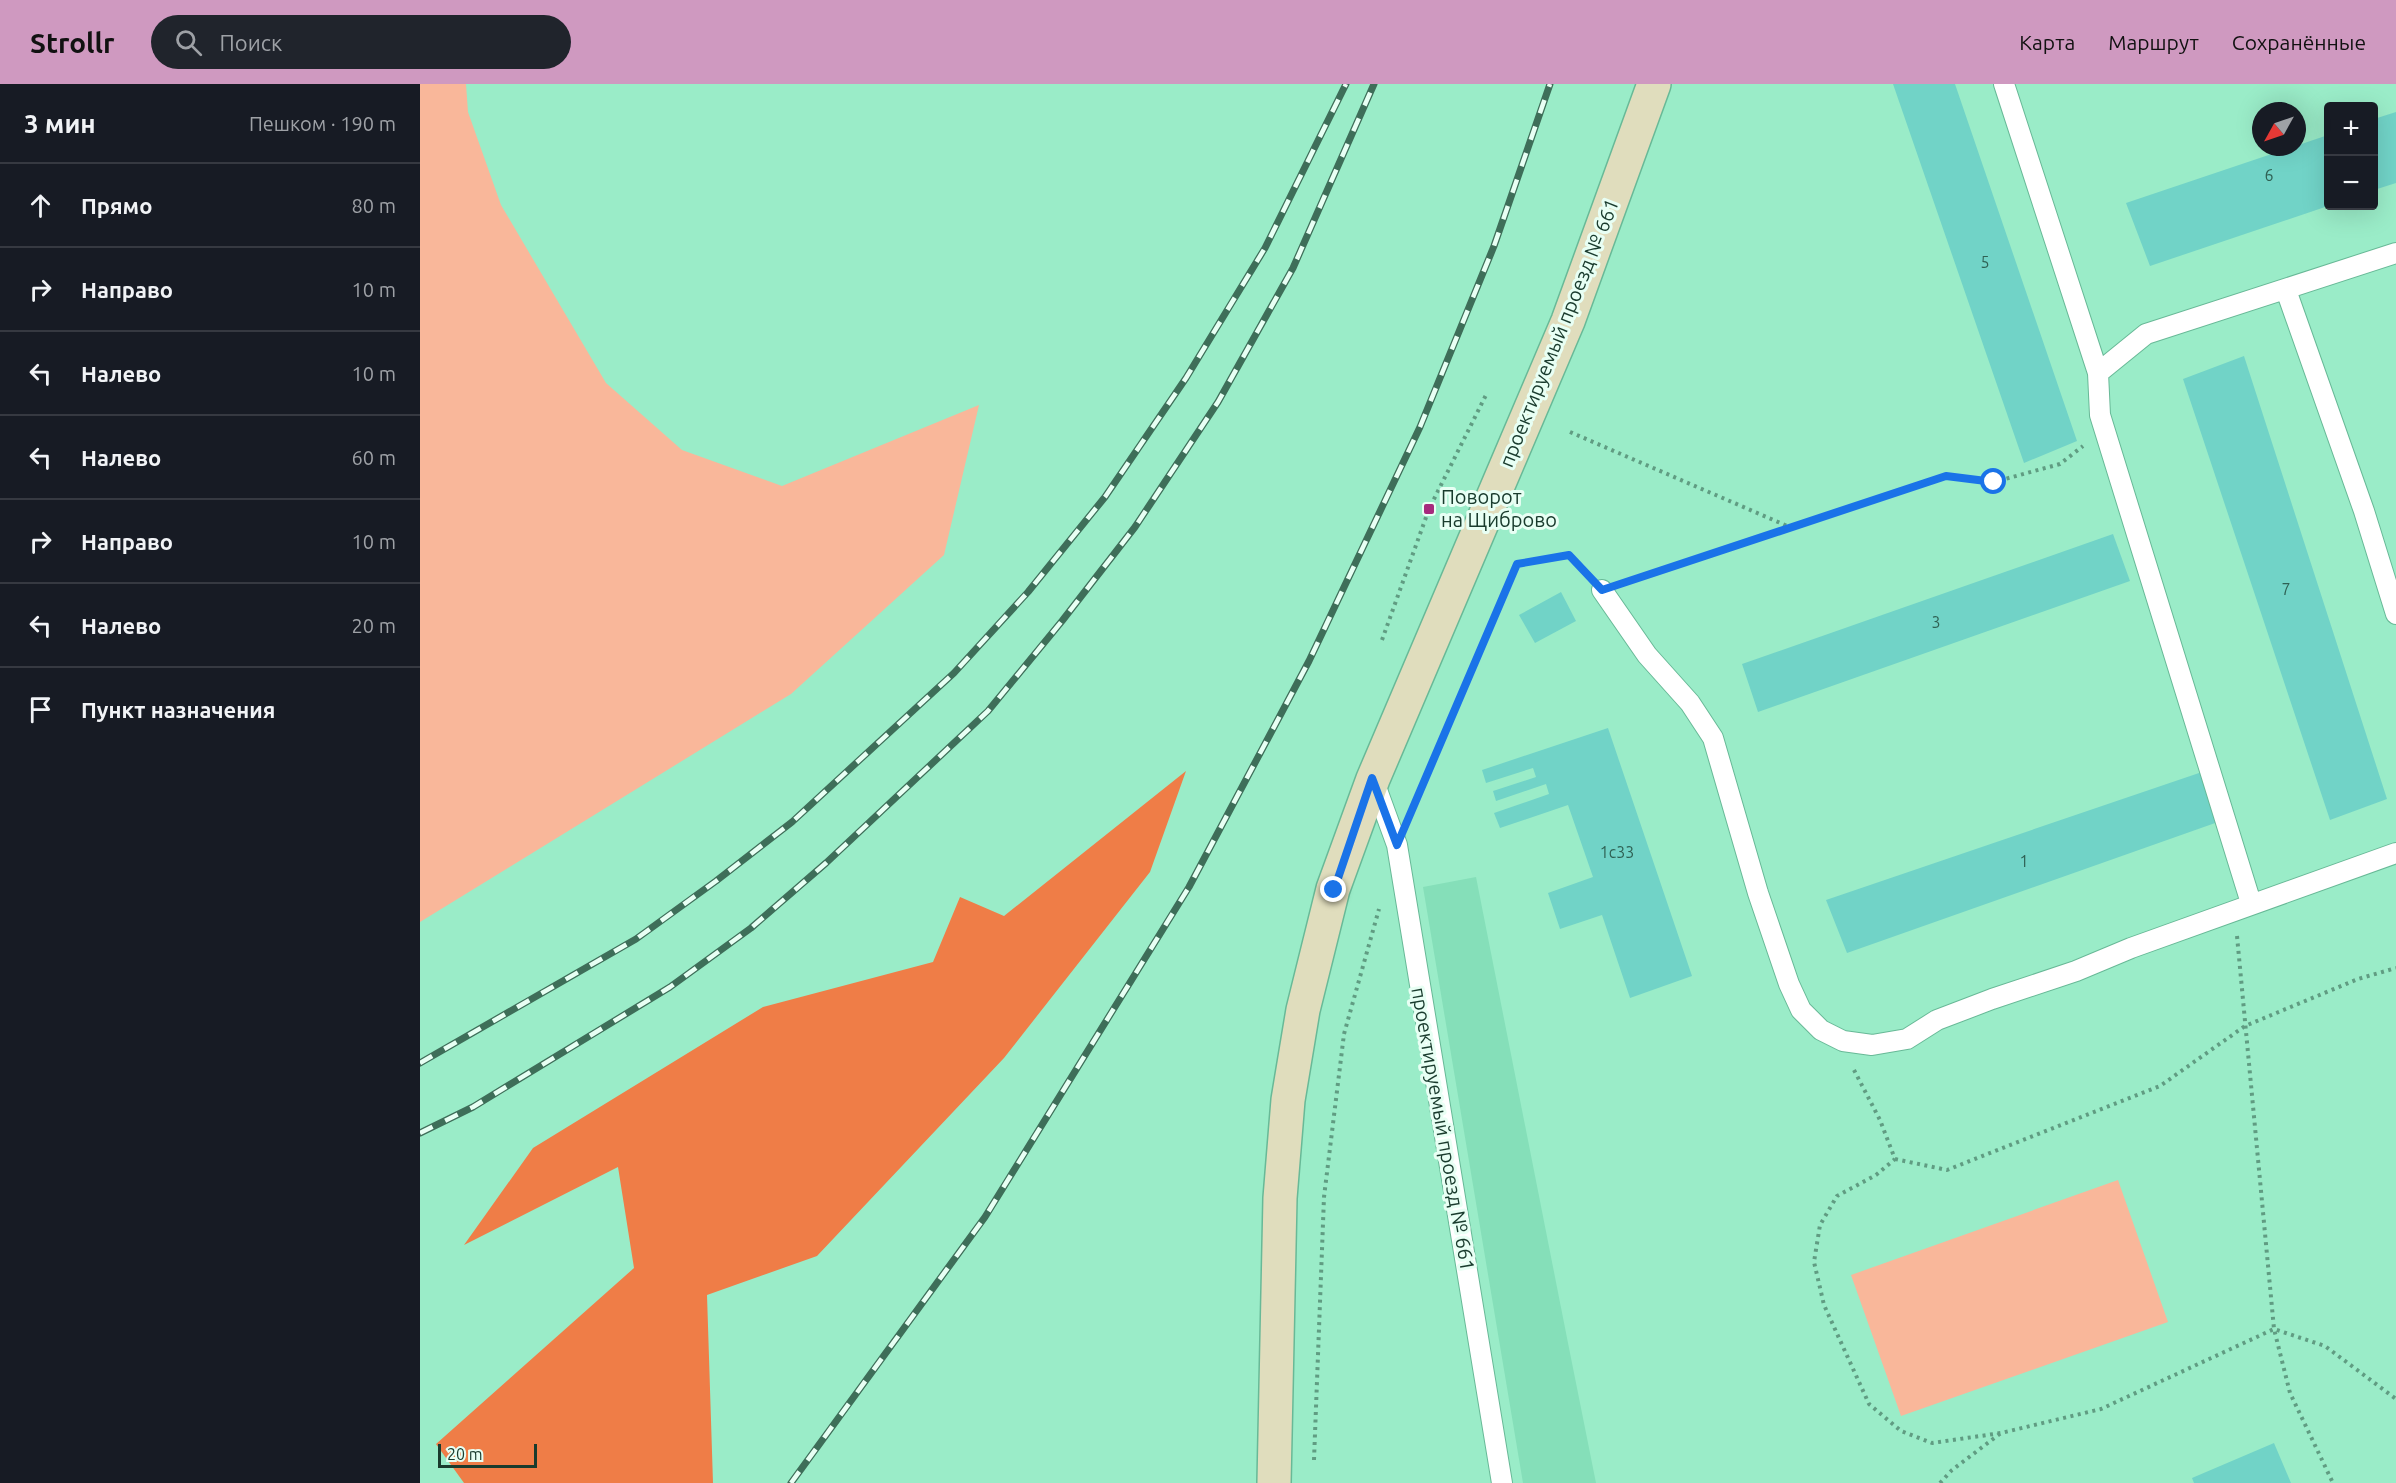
<!DOCTYPE html>
<html lang="ru">
<head>
<meta charset="utf-8">
<style>
	body { margin:0; font-family:Ubuntu,sans-serif; background:#20242c; color:#f1f3f6 }
	.controls { position:absolute; right:18px; top:18px; display:grid; overflow:hidden; border-radius:6px; box-shadow:0 6px 24px #0002 }
	.controls button { width:54px; height:54px; display:grid; place-items:center; padding:0; border:0; border-bottom:2px solid #363941; background:#171b24; color:#f1f3f6; font:30px sans-serif }
	.compass { position:absolute; left:1832px; top:18px; width:54px; height:54px; border-radius:50%; background:#171b24; box-shadow:0 6px 24px #0002; rotate:230deg }
	.scale { position:absolute; left:18px; bottom:15px; width:99px; box-sizing:border-box; padding-left:6px; border:3px solid #193b2d; border-top:0; font-size:16px; line-height:21px; white-space:nowrap; color:#193b2d; -webkit-text-stroke:4px #e8fff4; paint-order:stroke }
	.stop { position:absolute; width:18px; height:18px; margin:-14px; border:4px solid #1a73e8; border-radius:50%; background:#fff }
	.stop.end { background:#1a73e8; border-color:#fff; box-shadow:0 2px 6px #0008 }
	.list { margin:0; padding:0; list-style:none }
	h2 { display:flex; justify-content:space-between; align-items:center; height:78px; margin:0; padding:0 24px; font-size:26px }
	h2 small { font-size:20px; font-weight:400; color:#9ea1a6 }
	.list li { display:grid; grid-template-columns:39px 1fr auto; gap:18px; align-items:center; box-sizing:border-box; height:84px; padding:0 24px; border-top:2px solid #363941 }
	.list b { display:block; font-size:22px; white-space:nowrap }
	.list em { font-size:20px; font-style:normal; color:#9ea1a6 }
	.icon { flex:none; width:33px; height:33px; fill:none; stroke:currentColor; stroke-width:2; stroke-linecap:round; stroke-linejoin:round }
	.map { position:relative; flex:none; width:1976px; height:1399px; overflow:hidden }
	header { display:flex; align-items:center; gap:36px; box-sizing:border-box; height:84px; padding:0 30px; background:#cf99c0; color:#111 }
	header strong { font-size:28px }
	nav { display:flex; gap:33px; margin-inline-start:auto; font-size:21px }
	.search { width:420px; height:54px; background:#20242c; display:flex; align-items:center; gap:15px; box-sizing:border-box; padding:0 21px; border-radius:33px; color:#9ea1a6; font-size:22px }
	main { display:flex }
	aside { flex:1; background:#171b24 }
	.map>svg:first-child { display:block }
	.built { fill:#85dfb9 }
	.green { fill:#f9b79a }
	.forest { fill:#ef7d47 }
	.building { fill:#71d3c7 }
	.lines { fill:none; stroke-linecap:round; stroke-linejoin:round }
	.service-casing { stroke:#68b997; stroke-width:22 }
	.secondary-casing { stroke:#68b997; stroke-width:36 }
	.path { stroke:#609c82; stroke-width:4; stroke-dasharray:3 4.5; stroke-linecap:butt }
	.service { stroke:#fff; stroke-width:20 }
	.secondary { stroke:#e0ddbd; stroke-width:33 }
	.rail-casing { stroke:#3e6e59; stroke-width:7 }
	.rail { stroke:#e8fff4; stroke-width:4.5; stroke-dasharray:14; stroke-linecap:butt }
	.route { stroke:#1a73e8; stroke-width:8 }
	.poi-dot { fill:#a62a7d; stroke:#e8fff4; stroke-width:2 }
	.labels { text-anchor:middle; stroke-width:6; stroke-linejoin:round; paint-order:stroke }
	.number-label { font-size:16px; fill:#2f6154 }
	.street-label { font-size:20px; fill:#193b2d; stroke:#e8fff4 }
	.poi-label { font-size:20px; fill:#193b2d; stroke:#e8fff4; text-anchor:start }
</style>
</head>
<body>
<header>
<strong>Strollr</strong>
<div class="search"><svg class="icon" aria-label="search" viewBox="0 0 24 24"><circle cx="10" cy="10" r="6"/><path d="M15 15l6 6"/></svg>Поиск</div>
<nav><a>Карта</a><a>Маршрут</a><a>Сохранённые</a></nav>
</header>
<main>
<aside>
<h2>3 мин<small>Пешком · 190 m</small></h2>
<ul class="list">
<li><svg class="icon" aria-label="ahead" viewBox="0 0 24 24"><path d="M12 20V5M6 11l6-6 6 6"/></svg><div><b>Прямо</b></div><em>80 m</em></li>
<li><svg class="icon" aria-label="right" viewBox="0 0 24 24"><path d="M7 20v-9h11M14 6l5 5-5 5"/></svg><div><b>Направо</b></div><em>10 m</em></li>
<li><svg class="icon" aria-label="left" viewBox="0 0 24 24"><path d="M17 20v-9H6M10 6l-5 5 5 5"/></svg><div><b>Налево</b></div><em>10 m</em></li>
<li><svg class="icon" aria-label="left" viewBox="0 0 24 24"><path d="M17 20v-9H6M10 6l-5 5 5 5"/></svg><div><b>Налево</b></div><em>60 m</em></li>
<li><svg class="icon" aria-label="right" viewBox="0 0 24 24"><path d="M7 20v-9h11M14 6l5 5-5 5"/></svg><div><b>Направо</b></div><em>10 m</em></li>
<li><svg class="icon" aria-label="left" viewBox="0 0 24 24"><path d="M17 20v-9H6M10 6l-5 5 5 5"/></svg><div><b>Налево</b></div><em>20 m</em></li>
<li><svg class="icon" aria-label="arrive" viewBox="0 0 24 24"><path d="M6 21V4h12l-3 4 3 4H6"/></svg><div><b>Пункт назначения</b></div></li>
</ul>
</aside>
<div class="map">
<svg width="1976" height="1399" viewBox="0 0 1976 1399">
	<rect width="100%" height="100%" fill="#9aecc8"/>
	<path class="built" d="M 1056,793 L 1149,1264 L 1176,1399 L 1103,1399 L 1003,803 Z"/>
	<path class="green" d="M 0,0 L 46,0 L 48,28 L 81,121 L 186,299 L 262,366 L 362,402 L 559,321 L 524,471 L 371,610 L 0,838 Z
		M 1698,1096 L 1748,1238 L 1481,1332 L 1431,1191 Z"/>
	<path class="forest" d="M 766,687 L 730,788 L 584,974 L 397,1172 L 287,1211 L 293,1399 L 44,1399 L 16,1360 L 214,1184 L 198,1083 L 44,1161 L 113,1064 L 343,923 L 513,878 L 540,813 L 584,832 Z"/>
	<path class="building" d="M 1473,0 L 1535,0 L 1657,357 L 1604,379 Z
		M 1976,28 L 1976,99 L 1954,106 L 1954,35 Z
		M 1908,51 L 1908,122 L 1730,182 L 1706,119 Z
		M 1824,272 L 1967,715 L 1910,736 L 1763,295 Z
		M 1693,450 L 1710,497 L 1338,628 L 1322,580 Z
		M 1141,508 L 1156,537 L 1115,559 L 1099,531 Z
		M 1188,644 L 1272,892 L 1210,914 L 1182,831 L 1140,845 L 1128,809 L 1173,793 L 1148,721 L 1080,744 L 1074,729 L 1129,710 L 1126,700 L 1076,717 L 1073,707 L 1116,693 L 1113,684 L 1066,699 L 1062,686 Z
		M 1782,688 L 1798,738 L 1427,869 L 1406,816 Z
		M 1854,1359 L 1871,1399 L 1774,1399 L 1772,1394 Z"/>
	<g class="lines">
		<defs>
			<path id="service" d="M 1584,0 L 1678,289 L 1680,331 L 1831,819
				M 1866,206 L 1944,427 L 1976,530
				M 1678,289 L 1726,250 L 1976,169
				M 1182,506 L 1227,571 L 1270,619 L 1293,654 L 1338,809 L 1369,900 L 1381,926 L 1401,946 L 1423,957 L 1452,961 L 1487,955 L 1517,936 L 1572,915 L 1656,887 L 1711,864 L 1976,769
				M 953,695 L 977,761 L 1082,1399"/>
			<path id="secondary" d="M 854,1399 L 860,1114 L 868,1016 L 883,926 L 913,805 L 953,695 L 1148,237 L 1234,0"/>
		</defs>
		<use href="#service" class="service-casing"/>
		<use href="#secondary" class="secondary-casing"/>
		<path class="path" d="M 1150,348 L 1372,444
			M 1207,498 L 1526,392 L 1574,398 L 1640,380 L 1663,362
			M 962,556 L 1009,425 L 1067,309
			M 993,724 L 1097,480 L 1149,471 L 1164,487
			M 1817,852 L 1854,1245 L 1870,1309 L 1913,1399
			M 1434,986 L 1460,1036 L 1475,1075 L 1456,1091 L 1417,1112 L 1400,1141 L 1394,1178 L 1404,1221 L 1449,1320 L 1481,1347 L 1512,1359 L 1581,1349 L 1681,1325 L 1854,1245 L 1905,1262 L 1976,1315
			M 1475,1075 L 1527,1086 L 1740,1002 L 1825,942 L 1938,895 L 1976,884
			M 894,1376 L 904,1113 L 924,950 L 959,825
			M 1520,1399 L 1532,1386 L 1581,1349"/>
		<use href="#service" class="service"/>
		<use href="#secondary" class="secondary"/>
		<defs>
			<path id="rail" d="M 0,979 L 216,855 L 296,797 L 372,738 L 534,589 L 608,508 L 685,413 L 766,294 L 845,164 L 926,0
				M 0,1049 L 53,1023 L 250,903 L 331,844 L 406,779 L 568,627 L 642,537 L 715,443 L 798,318 L 873,184 L 954,0
				M 371,1399 L 565,1133 L 769,803 L 889,577 L 1000,343 L 1074,162 L 1130,0"/>
		</defs>
		<use href="#rail" class="rail-casing"/>
		<use href="#rail" class="rail"/>
	</g>
	<g class="lines">
		<path class="route" d="M 914,806 L 952,694 L 977,761 L 1097,480 L 1149,471 L 1182,506 L 1526,392 L 1574,398"/>
	</g>
	<rect class="poi-dot" x="1003" y="419" width="12" height="12" rx="3"/>
	<g class="labels">
		<g class="number-label">
			<text x="1849" y="97">6</text>
			<text x="1565" y="184">5</text>
			<text x="1866" y="511">7</text>
			<text x="1516" y="544">3</text>
			<text x="1197" y="774">1с33</text>
			<text x="1604" y="783">1</text>
		</g>
		<g class="street-label">
			<text transform="translate(1139 249) rotate(-68)" y="7">проектируемый проезд № 661</text>
			<text transform="translate(1023 1045) rotate(80)" y="7">проектируемый проезд № 661</text>
		</g>
		<g class="poi-label">
			<text x="1021" y="420">Поворот<tspan x="1021" dy="23">на Щиброво</tspan></text>
		</g>
	</g>
</svg>
<div class="controls">
<button>+</button>
<button>−</button>
</div>
<svg class="compass" viewBox="-18 -18 36 36"><path d="M0-13l5 13h-10z" fill="#e53935"/><path d="M0 13l5-13h-10z" fill="#9ea1a6"/></svg>
<div class="scale">20 m</div>
<div class="stop" style="left:1574px;top:398px"></div>
<div class="stop end" style="left:914px;top:806px"></div>
</div>
</main>
</body>
</html>
